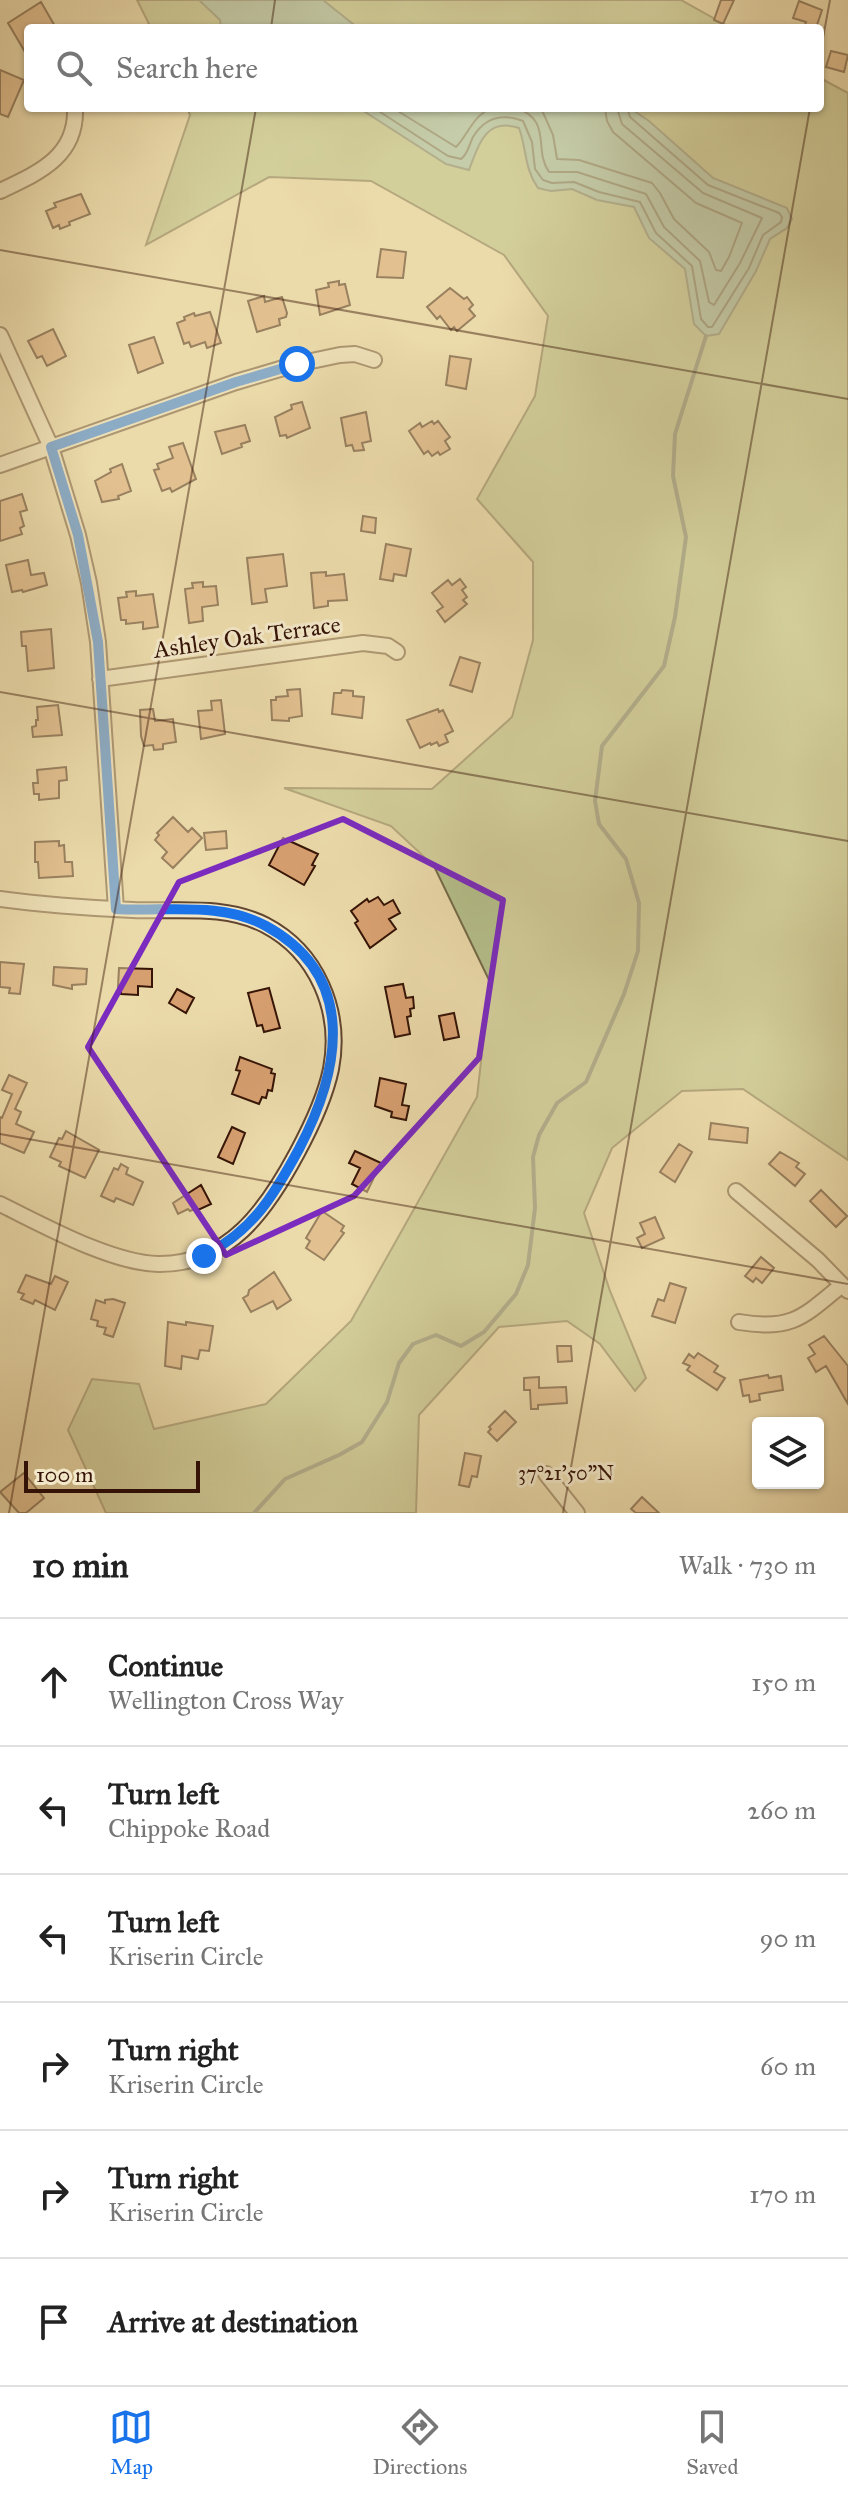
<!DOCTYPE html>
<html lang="en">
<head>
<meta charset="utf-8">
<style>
	body { margin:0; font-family:"IM FELL Great Primer",serif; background:#f2f2f2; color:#222 }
	.controls { position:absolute; right:24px; bottom:24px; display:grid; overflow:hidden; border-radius:8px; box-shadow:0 2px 6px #0004 }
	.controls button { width:72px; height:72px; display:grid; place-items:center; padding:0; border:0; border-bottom:2px solid #e0e0e0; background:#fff; color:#222; font:40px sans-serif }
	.scale { position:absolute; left:24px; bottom:20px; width:176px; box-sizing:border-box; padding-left:8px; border:4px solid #351407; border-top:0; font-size:22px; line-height:28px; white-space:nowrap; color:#351407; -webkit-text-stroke:6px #f2e7c8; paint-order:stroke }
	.stop { position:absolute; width:24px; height:24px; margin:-18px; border:6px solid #1a73e8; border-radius:50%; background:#fff }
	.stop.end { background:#1a73e8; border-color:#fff; box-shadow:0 2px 8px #0008 }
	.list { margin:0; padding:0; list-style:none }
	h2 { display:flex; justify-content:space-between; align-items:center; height:104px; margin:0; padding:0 32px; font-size:34px }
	h2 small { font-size:26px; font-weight:400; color:#767676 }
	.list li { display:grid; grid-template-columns:52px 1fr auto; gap:24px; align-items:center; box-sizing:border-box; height:128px; padding:0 32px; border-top:2px solid #e0e0e0 }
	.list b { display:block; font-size:30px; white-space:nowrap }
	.list p { margin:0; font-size:26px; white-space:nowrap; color:#767676 }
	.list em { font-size:26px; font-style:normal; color:#767676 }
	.icon { flex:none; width:44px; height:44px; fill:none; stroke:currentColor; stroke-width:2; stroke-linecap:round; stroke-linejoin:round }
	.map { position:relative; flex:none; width:848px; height:1513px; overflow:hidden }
	.search { position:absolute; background:#fff; box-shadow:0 2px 6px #0004; left:24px; right:24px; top:24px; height:88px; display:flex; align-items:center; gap:20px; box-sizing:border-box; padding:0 28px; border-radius:8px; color:#767676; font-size:30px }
	.sheet { height:872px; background:#fff }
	nav { display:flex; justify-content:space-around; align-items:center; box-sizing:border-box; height:112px; border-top:2px solid #e0e0e0; background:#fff; font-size:22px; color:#767676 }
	nav a { display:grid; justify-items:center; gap:4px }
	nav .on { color:#1a73e8 }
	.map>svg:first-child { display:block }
	.green { fill:#b5c08b; stroke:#756a49; stroke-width:2 }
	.water { fill:#98bba8; stroke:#707868; stroke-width:2 }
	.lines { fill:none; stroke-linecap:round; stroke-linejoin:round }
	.shore { stroke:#666858; stroke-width:2 }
	.stream { stroke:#707868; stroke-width:4 }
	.building { fill:#d8a071; stroke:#351407; stroke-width:2 }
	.street-casing { stroke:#624630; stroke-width:18 }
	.street { stroke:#f2e7c8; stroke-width:14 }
	.route { stroke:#1a73e8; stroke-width:10 }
	.marked { fill:none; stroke:#7b2cbf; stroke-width:6; stroke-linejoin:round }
	.ticks { fill:none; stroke:#351407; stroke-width:2; stroke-opacity:0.45 }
	.labels { text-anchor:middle; stroke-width:6; stroke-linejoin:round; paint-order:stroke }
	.street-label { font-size:24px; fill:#351407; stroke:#f2e7c8 }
	.ticks-label { font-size:20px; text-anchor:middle; fill:#351407; stroke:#f2e7c8; stroke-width:6; stroke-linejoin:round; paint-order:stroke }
</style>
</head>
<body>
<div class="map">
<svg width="848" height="1513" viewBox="0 0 848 1513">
	<rect width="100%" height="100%" fill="#ebdaaa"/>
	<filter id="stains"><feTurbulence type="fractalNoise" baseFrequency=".0025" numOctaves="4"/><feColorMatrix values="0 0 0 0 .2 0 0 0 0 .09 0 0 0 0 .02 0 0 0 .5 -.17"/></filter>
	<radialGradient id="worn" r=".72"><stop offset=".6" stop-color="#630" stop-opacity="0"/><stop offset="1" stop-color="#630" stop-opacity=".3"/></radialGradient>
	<path class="green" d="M 137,0 L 681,0 L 731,28 L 151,28 Z
		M 820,78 L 848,93 L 848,1160 L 743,1089 L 682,1091 L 612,1148 L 584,1213 L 610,1291 L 646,1378 L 635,1391 L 600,1344 L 567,1321 L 499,1327 L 419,1415 L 416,1513 L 106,1513 L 68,1430 L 92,1379 L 139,1384 L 154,1429 L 266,1404 L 351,1321 L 477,1097 L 490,982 L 434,866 L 391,826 L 284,788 L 432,789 L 512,717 L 533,640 L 533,562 L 477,499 L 535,396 L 548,316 L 504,255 L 371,181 L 269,177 L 146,245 L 190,115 L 187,108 L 820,108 Z"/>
	<path class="water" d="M 199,0 L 323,0 L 358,28 L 221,28 L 220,20 Z
		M 359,108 L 630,108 L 649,121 L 713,178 L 787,208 L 792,219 L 787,228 L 770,239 L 756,271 L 719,334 L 706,336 L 694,324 L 685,269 L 649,238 L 634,207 L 597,200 L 572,189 L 551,191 L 538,188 C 524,168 527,150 519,128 C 486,117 479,144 469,170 L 446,164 Z"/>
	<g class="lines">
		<path class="shore" d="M 374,108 L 448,156 L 461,159 C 468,154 469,145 473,137 C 485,117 502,113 523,121 L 532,142 L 535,169 L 543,180 L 552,183 L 574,182 L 599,192 L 640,202 L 656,233 L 692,266 L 701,319 L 708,327 L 712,327 L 749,268 L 763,235 L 781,222 L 782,217 L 779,213 L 708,185 L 630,117 L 627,108
			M 393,108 L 456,147 C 468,135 473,115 492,108
			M 516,108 C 553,120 533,150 549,172 L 577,172 L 646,194 L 664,227 L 700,261 L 709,302 L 714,305 L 740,263 L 762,218 L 703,193 L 622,124 L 617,108
			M 541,108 L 553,135 L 557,159 L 579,160 L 652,183 L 660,193 L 674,219 L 709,252 L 716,270 L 721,271 L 729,257 L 742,223 L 696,203 L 613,132 L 607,121 L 605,108"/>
		<path class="stream" d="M 254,1513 L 285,1479 L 339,1455 L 362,1442 L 387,1402 L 399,1363 L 413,1344 L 436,1335 L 461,1346 L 484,1332 L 516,1294 L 528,1265 L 535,1208 L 533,1157 L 539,1135 L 557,1103 L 586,1082 L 624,994 L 638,951 L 639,903 L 626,859 L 599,824 L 595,801 L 602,746 L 664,666 L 675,617 L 686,537 L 673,476 L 675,434 L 706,336"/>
	</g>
	<path class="building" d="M 721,0 L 734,0 L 723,24 L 714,20 Z
		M 799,1 L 822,10 L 816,28 L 804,28 L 806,22 L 793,18 Z
		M 41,2 L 56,28 L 28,28 L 28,57 L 8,23 Z
		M 831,51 L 848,55 L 844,72 L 826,67 Z
		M 0,70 L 24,80 L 8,117 L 0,114 Z
		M 81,194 L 90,214 L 69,222 L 70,225 L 60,229 L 59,225 L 53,228 L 46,211 L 56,207 L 54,203 Z
		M 381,249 L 406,252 L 403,278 L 377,277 Z
		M 339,281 L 339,285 L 345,284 L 350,305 L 320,315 L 316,290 L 329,287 L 328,283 Z
		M 450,288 L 464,299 L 467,297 L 473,305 L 469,309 L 475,316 L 457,331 L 454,327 L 451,330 L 440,316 L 437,319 L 427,307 Z
		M 264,296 L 265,302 L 282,297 L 287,313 L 286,317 L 279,319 L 280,325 L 257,332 L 248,301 Z
		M 210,312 L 221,343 L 207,348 L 205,342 L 191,347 L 189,342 L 184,344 L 177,323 L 185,320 L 184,317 L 194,313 L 195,316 Z
		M 53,329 L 66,356 L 47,366 L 42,356 L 37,358 L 28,341 Z
		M 154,337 L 163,363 L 138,373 L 129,345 Z
		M 450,356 L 471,359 L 466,389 L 446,385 Z
		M 302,402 L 310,428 L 287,438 L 286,435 L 280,436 L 275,417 L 292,409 L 291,405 Z
		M 366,412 L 371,441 L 362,443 L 364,450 L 354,451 L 352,445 L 346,446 L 341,418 Z
		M 432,421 L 434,424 L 438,421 L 450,437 L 445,441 L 450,449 L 440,455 L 438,452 L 432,456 L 428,451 L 424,454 L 409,431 L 420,423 L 422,427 Z
		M 245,425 L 250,441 L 241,444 L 242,447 L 222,454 L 215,432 Z
		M 183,443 L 196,479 L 172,492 L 170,488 L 162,491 L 154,470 L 159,469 L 157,464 L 173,458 L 169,447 Z
		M 122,464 L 131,491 L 118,496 L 119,499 L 102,502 L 95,481 L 111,472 L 110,469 Z
		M 22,494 L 27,510 L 20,512 L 24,526 L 20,528 L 22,534 L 0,541 L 0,501 Z
		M 363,516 L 376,518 L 375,533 L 361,531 Z
		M 386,544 L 411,549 L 406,576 L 394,574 L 393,581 L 380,579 Z
		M 283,554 L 287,586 L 265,589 L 267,602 L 252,604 L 247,558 Z
		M 28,560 L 31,575 L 44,573 L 47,585 L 23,592 L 22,590 L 12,592 L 6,565 Z
		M 326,572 L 326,576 L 344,574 L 347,600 L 328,601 L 328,606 L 314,608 L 311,573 Z
		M 460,579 L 466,587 L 462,590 L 467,597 L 463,600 L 467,604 L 445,622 L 437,611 L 443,607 L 432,593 L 448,580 L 452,585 Z
		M 203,582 L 203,587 L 216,586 L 218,605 L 202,607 L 203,621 L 189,623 L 185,589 L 193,588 L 192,583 Z
		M 136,591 L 136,596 L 153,594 L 158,627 L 143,629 L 143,622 L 126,624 L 126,620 L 121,620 L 118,598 L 127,597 L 126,592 Z
		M 51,629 L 54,668 L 28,671 L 26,646 L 22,646 L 21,632 Z
		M 460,657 L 480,663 L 472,692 L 450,685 Z
		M 300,689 L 302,716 L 289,718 L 289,721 L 272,720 L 271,700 L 276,700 L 276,697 L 288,696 L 287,690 Z
		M 342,690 L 353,691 L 353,696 L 364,697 L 362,718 L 332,714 L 334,693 L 341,693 Z
		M 221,700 L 225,734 L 201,739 L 198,711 L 212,710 L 211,701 Z
		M 58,705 L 62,735 L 33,737 L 32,727 L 36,726 L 36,720 L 38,720 L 37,707 Z
		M 153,709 L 155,721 L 173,719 L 176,742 L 163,744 L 163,749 L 154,750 L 153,745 L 144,746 L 141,736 L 140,710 Z
		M 438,709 L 439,712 L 443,710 L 453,731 L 445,735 L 448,742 L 439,746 L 437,742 L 431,745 L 430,743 L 420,748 L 407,720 Z
		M 66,767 L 67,780 L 59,781 L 59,798 L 39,800 L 39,794 L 34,794 L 33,783 L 38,783 L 37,770 Z
		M 173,817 L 188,832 L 192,828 L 202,838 L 173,868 L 162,858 L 167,852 L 155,840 L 159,835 L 157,833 Z
		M 226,831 L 227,848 L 206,850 L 204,833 Z
		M 283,838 L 318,854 L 312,865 L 315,866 L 304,885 L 269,865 Z
		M 59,841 L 59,846 L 64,845 L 65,862 L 72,862 L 73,876 L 39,878 L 38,862 L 35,862 L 35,842 Z
		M 378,897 L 384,905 L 393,900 L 400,913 L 389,919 L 396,929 L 370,948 L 355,923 L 358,921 L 351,911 L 367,899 L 369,902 Z
		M 0,962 L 24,964 L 20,994 L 9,993 L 10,988 L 0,987 Z
		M 54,967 L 87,969 L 86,984 L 72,985 L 72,989 L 53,985 Z
		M 119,968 L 152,969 L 152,987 L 138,986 L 138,995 L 121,994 L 121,987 L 118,987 Z
		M 403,984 L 406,998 L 413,997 L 414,1008 L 410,1009 L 411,1016 L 407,1017 L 410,1034 L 395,1037 L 385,987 Z
		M 269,988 L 280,1028 L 264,1032 L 262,1025 L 257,1026 L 248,993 Z
		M 177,989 L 194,998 L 186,1013 L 169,1003 Z
		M 454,1013 L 459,1037 L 444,1040 L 439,1016 Z
		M 240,1057 L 272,1069 L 271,1073 L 275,1074 L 272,1091 L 268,1090 L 266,1098 L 262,1097 L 259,1104 L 232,1094 L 240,1071 L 236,1070 Z
		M 9,1075 L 27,1083 L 15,1109 L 21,1112 L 16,1124 L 34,1132 L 24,1153 L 0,1143 L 0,1117 L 2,1118 L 12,1094 L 2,1090 Z
		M 380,1078 L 406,1084 L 402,1105 L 409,1106 L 406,1120 L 391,1117 L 392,1112 L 375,1106 Z
		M 711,1123 L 748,1128 L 747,1143 L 709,1139 Z
		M 232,1127 L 245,1133 L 233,1164 L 218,1157 Z
		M 66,1131 L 99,1150 L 85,1178 L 59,1166 L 61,1162 L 50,1157 L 59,1138 L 62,1139 Z
		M 679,1144 L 692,1152 L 675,1182 L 660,1172 Z
		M 355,1151 L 381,1163 L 367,1192 L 352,1184 L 360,1168 L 349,1163 Z
		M 780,1152 L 799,1163 L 796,1167 L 805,1174 L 795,1186 L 769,1164 Z
		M 121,1164 L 128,1168 L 126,1174 L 143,1182 L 133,1205 L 116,1198 L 114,1202 L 101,1196 L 114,1168 L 118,1170 Z
		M 201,1185 L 211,1204 L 198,1210 L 197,1208 L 190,1211 L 188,1209 L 178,1214 L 173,1203 Z
		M 821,1190 L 847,1216 L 836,1227 L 810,1201 Z
		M 322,1211 L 344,1226 L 341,1231 L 344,1233 L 324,1260 L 306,1248 L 310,1241 L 306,1238 Z
		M 655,1217 L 664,1238 L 642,1248 L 637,1238 L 645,1234 L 640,1223 Z
		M 761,1257 L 774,1268 L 762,1283 L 756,1278 L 753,1282 L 745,1276 Z
		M 274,1272 L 291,1300 L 277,1309 L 273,1301 L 251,1312 L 243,1298 L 248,1295 L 249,1290 Z
		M 26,1275 L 51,1284 L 55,1276 L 68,1282 L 55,1310 L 35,1300 L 33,1304 L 21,1299 L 24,1294 L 18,1292 Z
		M 670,1283 L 686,1288 L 675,1323 L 652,1316 L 658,1299 L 664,1301 Z
		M 113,1299 L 125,1303 L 113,1337 L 104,1334 L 106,1328 L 97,1326 L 98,1321 L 91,1319 L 96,1300 L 105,1303 L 105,1300 Z
		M 168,1322 L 186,1325 L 186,1322 L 213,1326 L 209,1351 L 200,1350 L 198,1359 L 182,1356 L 181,1369 L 165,1366 Z
		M 824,1336 L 848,1366 L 848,1404 L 826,1366 L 816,1372 L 808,1358 L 815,1354 L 809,1345 Z
		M 557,1346 L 571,1346 L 572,1361 L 558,1362 Z
		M 698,1353 L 718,1366 L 714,1372 L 725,1378 L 717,1390 L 687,1370 L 690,1366 L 683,1363 L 689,1354 L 694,1358 Z
		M 768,1375 L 769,1378 L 781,1376 L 783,1390 L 759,1394 L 760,1400 L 750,1402 L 749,1395 L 743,1396 L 740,1380 Z
		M 539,1377 L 539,1388 L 566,1387 L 567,1403 L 538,1405 L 538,1409 L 531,1409 L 530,1390 L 524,1390 L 524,1378 Z
		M 505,1411 L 516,1422 L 497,1441 L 488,1432 L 491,1429 L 489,1427 Z
		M 465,1453 L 481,1456 L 477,1477 L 472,1476 L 469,1487 L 459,1485 Z
		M 24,1473 L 44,1498 L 26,1513 L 19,1513 L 0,1492 Z
		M 642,1497 L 659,1513 L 636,1513 L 631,1509 Z"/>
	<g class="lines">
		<defs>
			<path id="street" d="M 0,191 C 38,173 77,157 75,108
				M 0,335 L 51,447 L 78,535 L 89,583 L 98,642 L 116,909
				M 0,465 L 236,382 L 297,364 L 340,355 L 355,354 L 374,360
				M 100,679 L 363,643 L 388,646 L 397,652
				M 0,899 C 44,905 89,908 133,910 C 177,912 224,904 265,925 C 317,952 342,1011 331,1069 C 325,1098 311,1127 297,1153 C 267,1209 229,1265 158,1264 C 111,1263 43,1225 0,1204
				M 736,1191 L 818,1260 L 848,1291
				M 739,1322 C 792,1331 803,1317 842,1285
				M 546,1474 L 577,1513"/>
		</defs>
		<use href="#street" class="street-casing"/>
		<use href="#street" class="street"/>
	</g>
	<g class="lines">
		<path class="route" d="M 204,1256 C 253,1230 273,1197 299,1149 C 340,1071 359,977 266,926 C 221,901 165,912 116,909 L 98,642 L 78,535 L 51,447 L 236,382 L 297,364"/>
	</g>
	<path d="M0 0H848V1513H0ZM 343,819 L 503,900 L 479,1058 L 354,1196 L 226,1255 L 88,1047 L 179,882 Z" fill="#ebdaaa" fill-opacity=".55" fill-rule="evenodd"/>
	<path class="marked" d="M 343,819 L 503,900 L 479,1058 L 354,1196 L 226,1255 L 88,1047 L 179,882 Z"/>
	<path class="ticks" d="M 271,28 L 275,0M 820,54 L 830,0M 0,250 L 848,399M 0,692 L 848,841M 0,1134 L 848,1284M 9,1513 L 256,108M 563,1513 L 810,108"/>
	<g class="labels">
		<g class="street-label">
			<text transform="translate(247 637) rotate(-8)" y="8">Ashley Oak Terrace</text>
		</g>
	</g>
	<g class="ticks-label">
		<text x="566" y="1480">37°21'50"N</text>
	</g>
	<rect width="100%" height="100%" filter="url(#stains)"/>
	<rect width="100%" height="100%" fill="url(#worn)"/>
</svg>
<div class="controls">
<button><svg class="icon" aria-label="layers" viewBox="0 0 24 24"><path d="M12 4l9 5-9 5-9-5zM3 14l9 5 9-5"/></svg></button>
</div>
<div class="scale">100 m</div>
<div class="stop" style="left:297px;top:364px"></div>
<div class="stop end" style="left:204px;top:1256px"></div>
<div class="search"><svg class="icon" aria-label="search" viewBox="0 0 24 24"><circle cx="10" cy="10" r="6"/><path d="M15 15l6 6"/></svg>Search here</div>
</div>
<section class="sheet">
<h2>10 min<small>Walk · 730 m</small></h2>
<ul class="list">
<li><svg class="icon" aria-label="ahead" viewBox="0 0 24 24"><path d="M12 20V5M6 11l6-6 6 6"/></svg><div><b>Continue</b><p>Wellington Cross Way</p></div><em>150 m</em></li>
<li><svg class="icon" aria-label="left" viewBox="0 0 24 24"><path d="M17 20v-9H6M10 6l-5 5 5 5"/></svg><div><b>Turn left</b><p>Chippoke Road</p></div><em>260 m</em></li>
<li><svg class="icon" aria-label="left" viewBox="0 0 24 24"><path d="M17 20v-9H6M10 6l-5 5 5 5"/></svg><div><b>Turn left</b><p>Kriserin Circle</p></div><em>90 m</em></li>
<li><svg class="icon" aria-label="right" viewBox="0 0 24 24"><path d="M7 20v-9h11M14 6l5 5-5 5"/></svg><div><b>Turn right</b><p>Kriserin Circle</p></div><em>60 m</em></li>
<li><svg class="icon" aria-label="right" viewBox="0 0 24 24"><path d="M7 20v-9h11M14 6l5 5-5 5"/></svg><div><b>Turn right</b><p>Kriserin Circle</p></div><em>170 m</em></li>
<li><svg class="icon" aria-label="arrive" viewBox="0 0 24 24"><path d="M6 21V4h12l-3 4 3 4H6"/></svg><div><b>Arrive at destination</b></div></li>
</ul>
</section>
<nav>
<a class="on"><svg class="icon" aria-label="map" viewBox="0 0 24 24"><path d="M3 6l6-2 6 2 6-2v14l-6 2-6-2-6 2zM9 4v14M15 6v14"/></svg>Map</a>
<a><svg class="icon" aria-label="directions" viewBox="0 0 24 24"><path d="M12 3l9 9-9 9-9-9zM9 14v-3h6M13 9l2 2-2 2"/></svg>Directions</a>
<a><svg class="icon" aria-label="saved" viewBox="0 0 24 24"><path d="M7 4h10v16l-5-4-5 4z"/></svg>Saved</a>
</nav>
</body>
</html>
